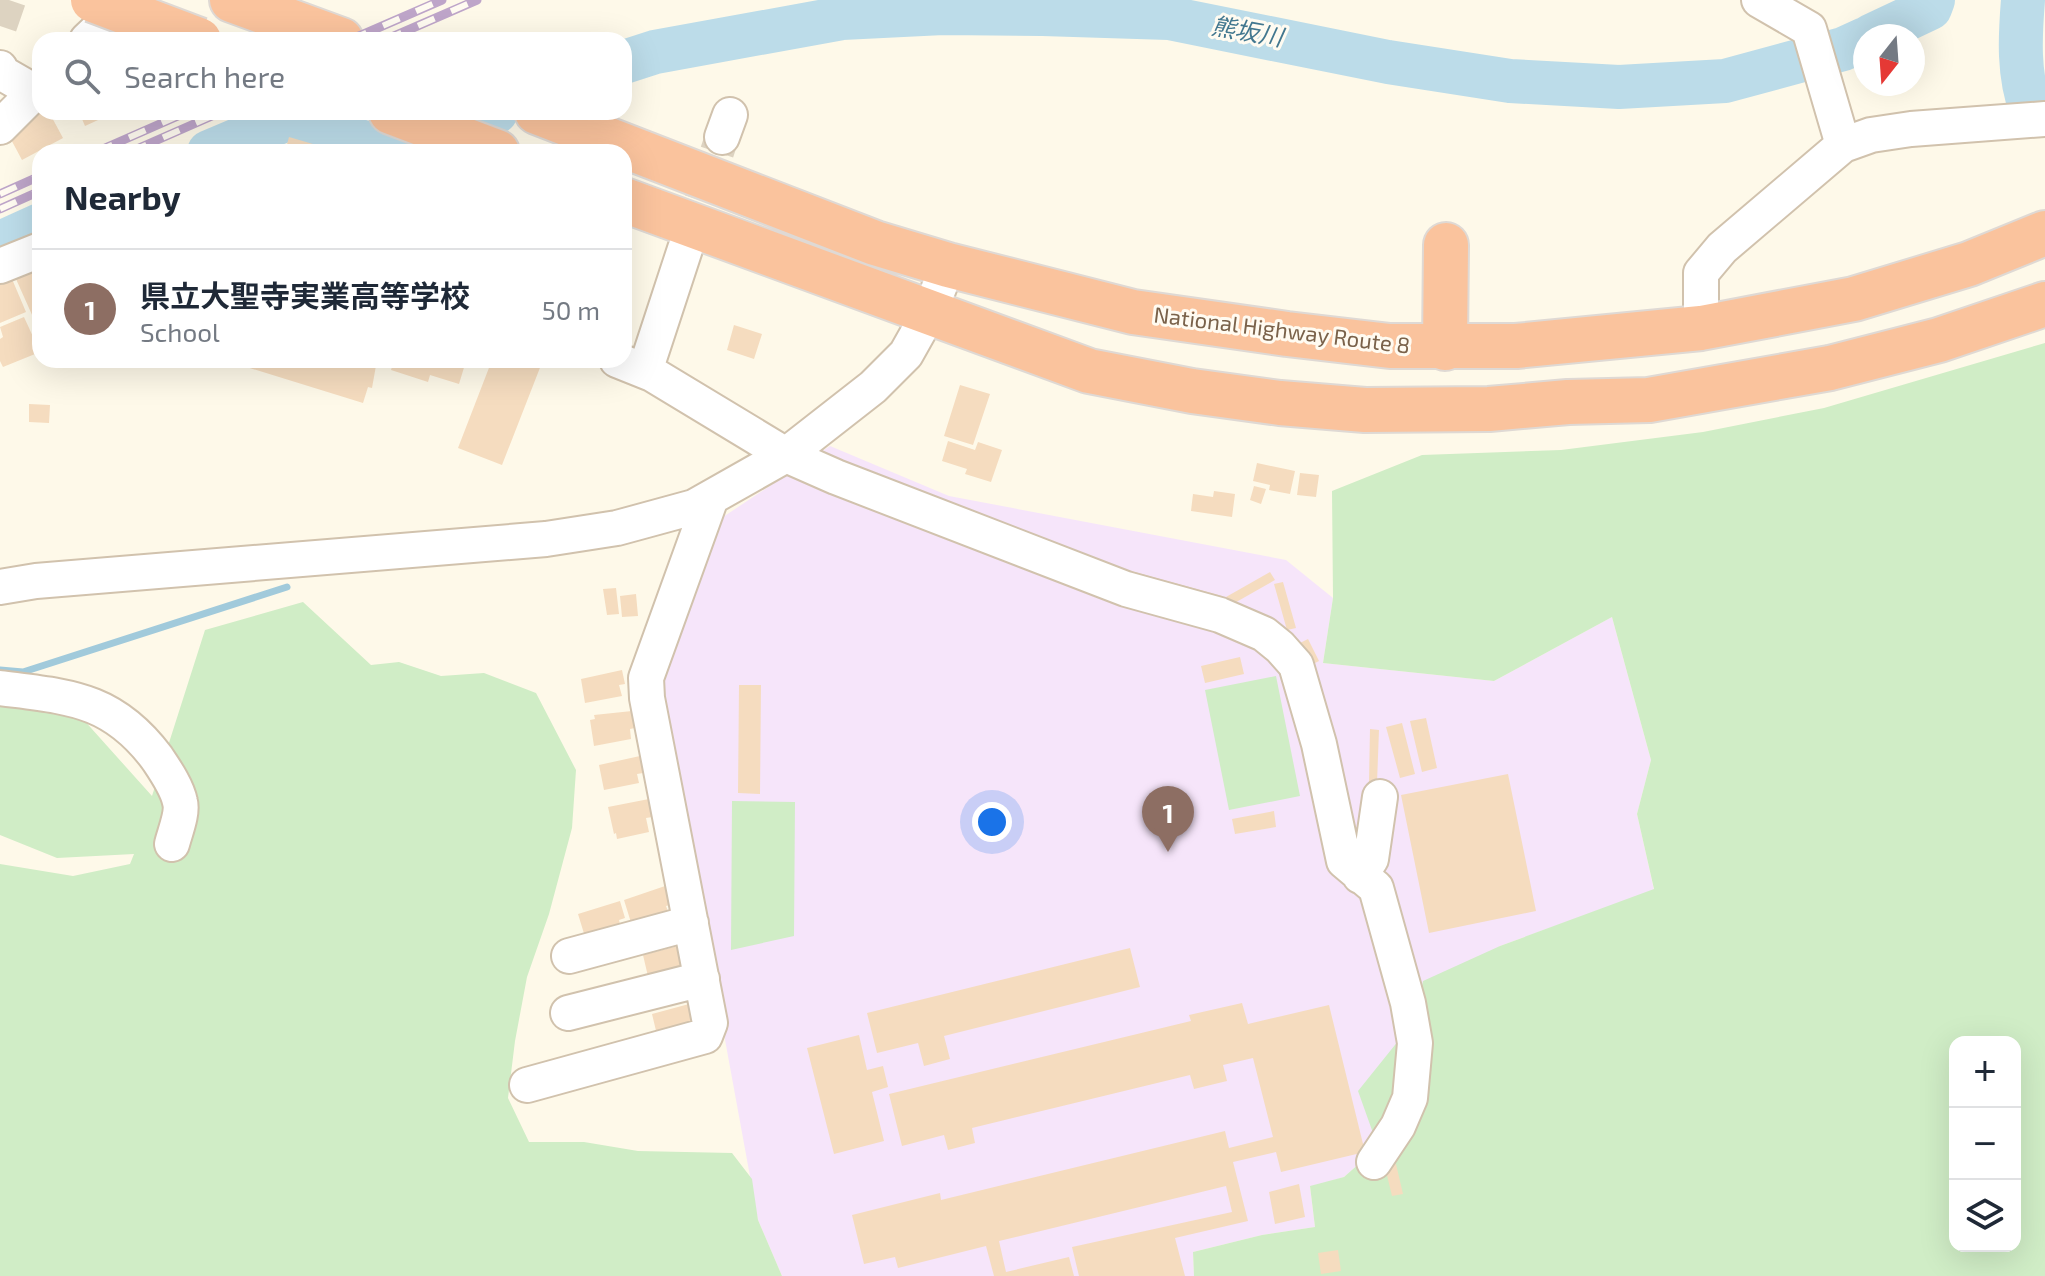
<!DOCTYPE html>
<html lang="en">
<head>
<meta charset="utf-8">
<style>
	body { margin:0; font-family:"Exo 2","Noto Sans JP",sans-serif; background:#f6f6f7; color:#1f2937 }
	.controls { position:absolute; right:24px; bottom:24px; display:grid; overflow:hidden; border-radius:16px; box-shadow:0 8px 32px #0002 }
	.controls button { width:72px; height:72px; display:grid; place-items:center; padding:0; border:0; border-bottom:2px solid #e0e1e3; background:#fff; color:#1f2937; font:40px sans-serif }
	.compass { position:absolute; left:1853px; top:24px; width:72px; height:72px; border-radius:50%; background:#fff; box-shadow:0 8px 32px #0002; rotate:197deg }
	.you { position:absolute; left:992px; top:822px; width:28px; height:28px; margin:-20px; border:6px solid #fff; border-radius:50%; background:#1a73e8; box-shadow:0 0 0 12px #1a73e833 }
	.badge { display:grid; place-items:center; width:52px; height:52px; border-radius:50%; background:#7c523f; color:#fff; font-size:26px; font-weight:700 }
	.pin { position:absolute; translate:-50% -66px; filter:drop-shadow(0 2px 4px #0008) }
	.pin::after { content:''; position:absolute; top:42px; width:28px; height:24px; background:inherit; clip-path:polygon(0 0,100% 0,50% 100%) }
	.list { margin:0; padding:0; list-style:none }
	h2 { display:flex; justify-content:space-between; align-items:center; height:104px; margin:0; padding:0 32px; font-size:34px }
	h2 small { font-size:26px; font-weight:400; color:#747a83 }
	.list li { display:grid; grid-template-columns:52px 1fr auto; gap:24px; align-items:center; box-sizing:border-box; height:120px; padding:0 32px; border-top:2px solid #e0e1e3 }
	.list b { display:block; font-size:30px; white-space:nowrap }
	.list p { margin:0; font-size:26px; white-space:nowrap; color:#747a83 }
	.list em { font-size:26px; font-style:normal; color:#747a83 }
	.icon { flex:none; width:44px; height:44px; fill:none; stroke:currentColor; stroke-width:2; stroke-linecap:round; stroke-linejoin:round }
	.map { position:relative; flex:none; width:2045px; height:1276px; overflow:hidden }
	.search { position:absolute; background:#fff; box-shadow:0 8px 32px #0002; left:32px; top:32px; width:600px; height:88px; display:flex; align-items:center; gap:20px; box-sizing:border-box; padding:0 28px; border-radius:24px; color:#747a83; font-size:30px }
	.panel { position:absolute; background:#fff; box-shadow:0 8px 32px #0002; left:32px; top:144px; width:600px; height:224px; border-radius:24px }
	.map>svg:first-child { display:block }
	.education { fill:#f6e5fa }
	.green { fill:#d0edc6; fill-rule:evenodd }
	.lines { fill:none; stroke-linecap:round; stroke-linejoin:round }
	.stream { stroke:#a1cadb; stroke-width:7 }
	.river { stroke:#bcdce9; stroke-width:44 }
	.building { fill:#f5dcbf }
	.minor-tunnel { stroke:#ddd3c1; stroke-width:34; stroke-dasharray:34 17; stroke-linecap:butt }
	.minor-casing { stroke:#d1c2ad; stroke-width:38 }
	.highway-casing { stroke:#dfd9d4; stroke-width:48 }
	.minor { stroke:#fff; stroke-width:34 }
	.highway { stroke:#fac39d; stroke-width:44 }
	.rail-casing { stroke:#bea5c9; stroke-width:9 }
	.rail { stroke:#fffbf1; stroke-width:6; stroke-dasharray:18; stroke-linecap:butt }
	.highway-bridge-casing { stroke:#dfd9d4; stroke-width:48; stroke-linecap:butt }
	.highway-bridge { stroke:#fac39d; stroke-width:44 }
	.labels { text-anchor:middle; stroke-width:6; stroke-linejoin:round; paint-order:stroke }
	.street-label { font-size:22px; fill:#7a624a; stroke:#fffbf1 }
	.water-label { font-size:24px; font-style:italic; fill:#42778f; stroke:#fffbf1 }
</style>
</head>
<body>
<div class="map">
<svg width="2045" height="1276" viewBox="0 0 2045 1276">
	<rect width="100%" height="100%" fill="#fef9e9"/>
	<path class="education" d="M 830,446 L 949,496 L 1286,560 L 1333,598 L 1323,663 L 1494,681 L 1612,617 L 1651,760 L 1637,814 L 1654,890 L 1500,946 L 1415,1020 L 1378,1147 L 1344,1177 L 1310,1187 L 1315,1227 L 1262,1235 L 1193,1252 L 1194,1276 L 782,1276 L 758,1220 L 659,679 L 717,521 Z"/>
	<path class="green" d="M 2045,343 L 2045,1276 L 1194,1276 L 1193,1252 L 1262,1235 L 1315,1227 L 1310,1186 L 1344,1177 L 1378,1147 L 1358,1091 L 1415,1020 L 1423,981 L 1500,946 L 1654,889 L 1637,814 L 1651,760 L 1612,617 L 1494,681 L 1323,663 L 1333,598 L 1332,491 L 1422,455 L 1561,450 L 1703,432 L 1824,408 ZM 1955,1042 L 2015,1042 L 2015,1246 L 1955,1246 Z
		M 303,602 L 371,665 L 399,662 L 441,676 L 484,673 L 536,693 L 576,770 L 572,828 L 549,914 L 527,977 L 515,1041 L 508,1098 L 529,1142 L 584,1142 L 638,1151 L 732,1153 L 752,1179 L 758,1220 L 782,1276 L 0,1276 L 0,864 L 73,876 L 130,864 L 134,854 L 57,858 L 0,835 L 0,700 L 74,709 L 152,796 L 205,630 Z
		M 1276,676 L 1300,796 L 1229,810 L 1205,690 Z
		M 732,801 L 795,802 L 794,936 L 731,950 Z"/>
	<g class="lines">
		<path class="stream" d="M 0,670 L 23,672 L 287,587"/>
		<path class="river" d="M 2023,0 C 2020,37 2018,75 2031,109
			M 1871,36 L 1930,8 L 1933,0
			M 624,62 L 655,52 L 842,18 L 943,13 L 1042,14 L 1169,18 L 1388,62 L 1510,81 L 1619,87 L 1725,81 L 1843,49 L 1865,39
			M 425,151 L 496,112
			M 209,152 L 287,119 L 396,152
			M 0,243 L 40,225"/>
	</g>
	<path class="building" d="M 40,111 L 49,112 L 63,138 L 22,160 L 7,132 Z
		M 59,112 L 107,112 L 109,115 L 85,126 L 79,112 L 62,120 Z
		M 289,137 L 330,149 L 329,152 L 285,152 Z
		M 40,269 L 40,325 L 37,326 L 16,279 Z
		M 12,279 L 26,312 L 0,323 L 0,284 Z
		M 24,317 L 40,352 L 3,367 L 0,361 L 0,339 L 3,337 L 0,327 Z
		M 734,325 L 762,334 L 754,359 L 727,350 Z
		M 377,360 L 372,388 L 368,387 L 363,403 L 227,361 Z
		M 394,360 L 462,360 L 466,361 L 459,384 L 430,375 L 428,382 L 391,370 Z
		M 492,360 L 543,360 L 502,465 L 458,448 Z
		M 960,385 L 990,394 L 973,445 L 944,436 Z
		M 29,404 L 50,405 L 49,423 L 29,422 Z
		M 948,441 L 975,450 L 978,442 L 1002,450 L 991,482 L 965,474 L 967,469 L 942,461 Z
		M 1257,463 L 1295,471 L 1290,494 L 1269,490 L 1270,485 L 1253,481 Z
		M 1300,473 L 1319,475 L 1316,497 L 1297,495 Z
		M 1254,486 L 1266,489 L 1261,504 L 1250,500 Z
		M 1214,491 L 1235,494 L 1232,517 L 1191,511 L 1193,494 L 1213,497 Z
		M 1120,568 L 1222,596 L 1220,603 L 1118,574 Z
		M 1270,572 L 1275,580 L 1231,605 L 1226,597 Z
		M 1283,582 L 1296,628 L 1287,630 L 1274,584 Z
		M 616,588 L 619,614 L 607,615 L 603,589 Z
		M 636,594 L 638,616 L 622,617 L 620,596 Z
		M 1308,639 L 1319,661 L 1311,665 L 1300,643 Z
		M 1240,657 L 1244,674 L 1205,683 L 1201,666 Z
		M 622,670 L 625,684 L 619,685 L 622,696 L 585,703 L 581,679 Z
		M 739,685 L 761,685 L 760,794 L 738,793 Z
		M 632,711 L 635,728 L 630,729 L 631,739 L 594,746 L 590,720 L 595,719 L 594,715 Z
		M 1426,718 L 1437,768 L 1422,772 L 1410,721 Z
		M 1402,723 L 1415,774 L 1400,778 L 1386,727 Z
		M 1370,729 L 1379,730 L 1377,783 L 1369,782 Z
		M 640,756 L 643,773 L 637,774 L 639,783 L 604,790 L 599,765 Z
		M 1508,774 L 1536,911 L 1429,933 L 1401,795 Z
		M 649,799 L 652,817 L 646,818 L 649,832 L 617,839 L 616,833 L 614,834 L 608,807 Z
		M 1274,811 L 1276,827 L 1235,834 L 1232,819 Z
		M 668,885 L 674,904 L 666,906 L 670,917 L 633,929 L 624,900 Z
		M 620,901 L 625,918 L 619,920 L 621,929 L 586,940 L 578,914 Z
		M 686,944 L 685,976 L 650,985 L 643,955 Z
		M 1130,948 L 1140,987 L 944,1036 L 950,1059 L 924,1066 L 918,1043 L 877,1053 L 867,1013 Z
		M 1242,1003 L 1248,1024 L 1329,1005 L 1365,1152 L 1281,1172 L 1276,1152 L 1233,1162 L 1248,1221 L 1175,1238 L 1185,1276 L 1079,1276 L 1072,1247 L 1232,1212 L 1226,1186 L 999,1241 L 1006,1272 L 1069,1257 L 1074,1276 L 994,1276 L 986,1246 L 898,1268 L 895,1257 L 864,1264 L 852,1215 L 940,1193 L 941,1200 L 1225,1131 L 1229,1148 L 1273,1137 L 1253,1058 L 1223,1065 L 1227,1081 L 1194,1089 L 1190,1075 L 972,1128 L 975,1143 L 948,1150 L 944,1135 L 902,1146 L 889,1094 L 1191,1021 L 1189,1015 Z
		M 689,1004 L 694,1021 L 687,1023 L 690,1031 L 658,1039 L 652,1014 Z
		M 859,1035 L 867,1070 L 883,1066 L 888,1087 L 872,1092 L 884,1141 L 834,1154 L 807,1048 Z
		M 1396,1164 L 1403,1194 L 1392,1196 L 1385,1167 Z
		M 1299,1184 L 1305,1217 L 1275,1224 L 1269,1192 Z
		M 1338,1250 L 1341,1271 L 1321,1274 L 1318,1253 Z"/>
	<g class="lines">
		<path class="minor-tunnel" d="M 0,26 L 9,0
			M 685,249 L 722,137"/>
		<defs>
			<path id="minor" d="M 1759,0 L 1809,29 L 1843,145
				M 87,40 L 129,0
				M 0,68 L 2,73 L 35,92
				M 0,127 L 40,87
				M 722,137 L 730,115
				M 0,266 L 40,250
				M 1701,328 L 1701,273 L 1722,248 L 1843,145 L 1871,135 L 1911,129 L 2045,119
				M 617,360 L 652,374 L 786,455 L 836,477 L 1126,589 L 1220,615 L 1264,634 L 1280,647 L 1296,665 L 1319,744 L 1344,861 L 1376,888 L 1408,1003 L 1415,1043 L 1410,1098 L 1398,1126 L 1374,1162
				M 645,371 L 685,249
				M 0,587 L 36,581 L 546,539 L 617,528 L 694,507 L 786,455 L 873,387 L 906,354 L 929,313 L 948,265
				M 0,688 C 69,697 112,698 157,758 C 165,770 177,787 180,802 C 183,813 175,832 172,844
				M 1360,876 L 1371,859 L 1380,797
				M 569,956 L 691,923
				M 568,1013 L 702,979
				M 527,1085 L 705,1036 L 710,1023 L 647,698 L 646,678 L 711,498"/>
			<path id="highway" d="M 232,0 L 341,40
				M 391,112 L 497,152
				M 537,112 L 875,243 L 948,265 L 1133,312 L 1287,334 L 1390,346 L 1516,346 L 1701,328 L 1854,299 L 1969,264 L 2045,233
				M 624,200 L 1089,371 L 1192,391 L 1280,403 L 1365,410 L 1489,409 L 1568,402 L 1649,400 L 1830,368 L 1939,340 L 2045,304
				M 1445,348 L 1446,245"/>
		</defs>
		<use href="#minor" class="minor-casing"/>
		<use href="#highway" class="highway-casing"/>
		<use href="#minor" class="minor"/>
		<use href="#highway" class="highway"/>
		<defs>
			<path id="rail" d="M 350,40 L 442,0
				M 385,40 L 477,0
				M 96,152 L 187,112
				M 130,152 L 221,112
				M 0,194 L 40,176
				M 0,209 L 40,191"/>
		</defs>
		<use href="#rail" class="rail-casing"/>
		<use href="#rail" class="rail"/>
		<defs>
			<path id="highway-bridge" d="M 93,0 L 199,40"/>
		</defs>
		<use href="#highway-bridge" class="highway-bridge-casing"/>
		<use href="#highway-bridge" class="highway-bridge"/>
	</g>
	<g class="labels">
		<g class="street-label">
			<text transform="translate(1282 330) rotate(7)" y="8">National Highway Route 8</text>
		</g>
		<g class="water-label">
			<text transform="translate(1247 32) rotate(10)" y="8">熊坂川</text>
		</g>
	</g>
</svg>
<div class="controls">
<button>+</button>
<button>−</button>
<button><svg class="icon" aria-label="layers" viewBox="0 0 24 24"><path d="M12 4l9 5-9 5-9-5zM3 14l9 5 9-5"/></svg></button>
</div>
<svg class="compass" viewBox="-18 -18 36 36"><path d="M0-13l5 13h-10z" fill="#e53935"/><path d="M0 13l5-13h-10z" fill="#747a83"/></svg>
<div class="you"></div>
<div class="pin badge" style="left:1168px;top:852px;background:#8d6e63">1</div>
<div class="search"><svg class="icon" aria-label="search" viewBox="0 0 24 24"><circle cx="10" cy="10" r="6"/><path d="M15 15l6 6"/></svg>Search here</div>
<section class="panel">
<h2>Nearby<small></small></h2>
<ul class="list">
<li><span class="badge" style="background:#8d6e63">1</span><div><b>県立大聖寺実業高等学校</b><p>School</p></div><em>50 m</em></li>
</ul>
</section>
</div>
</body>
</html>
